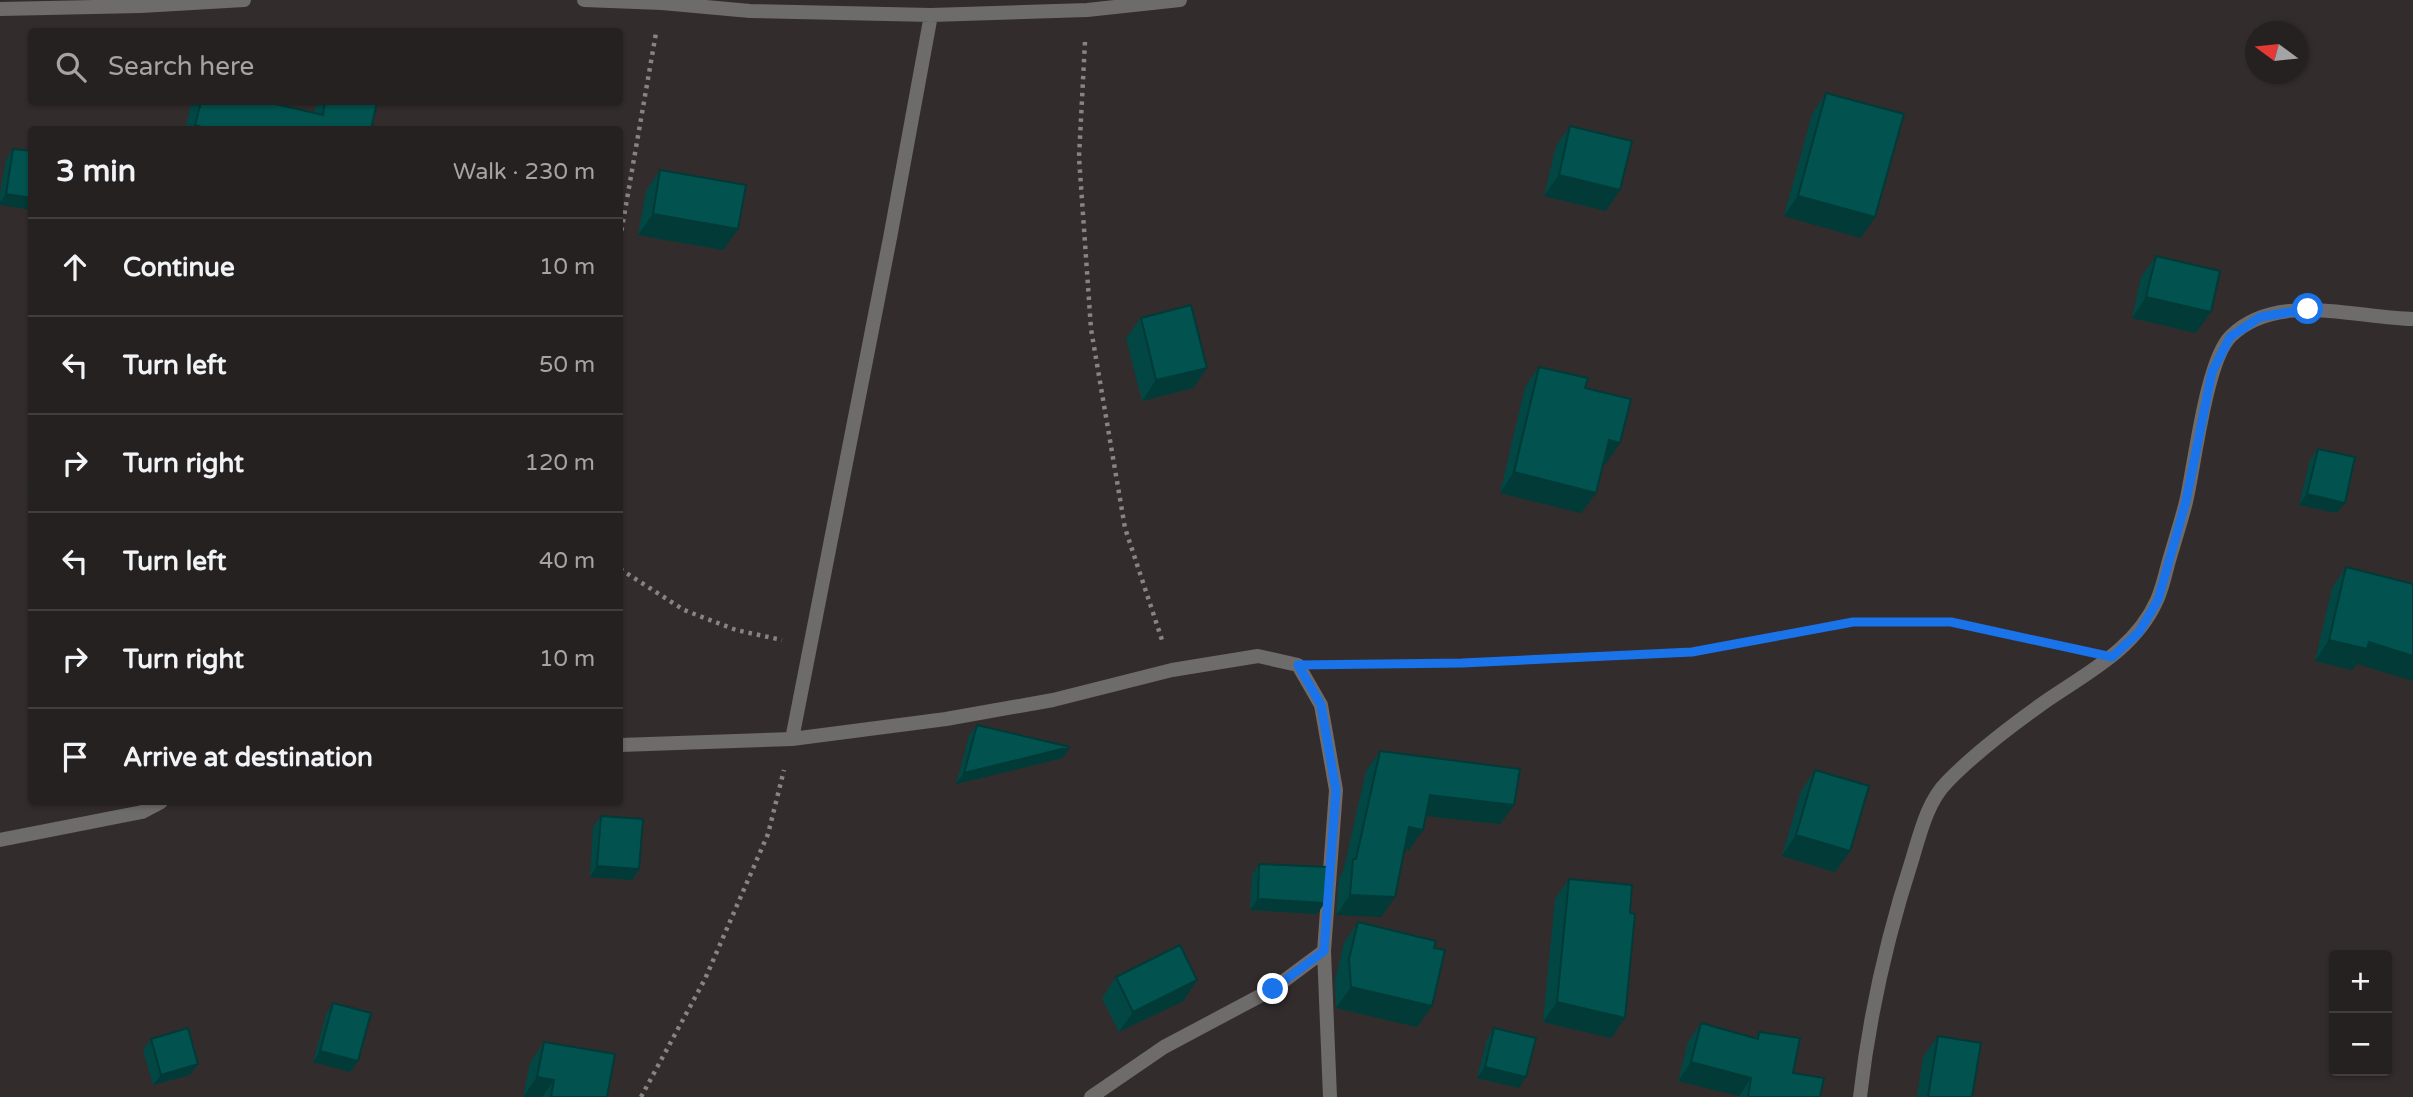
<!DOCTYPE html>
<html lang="en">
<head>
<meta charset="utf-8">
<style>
	body { margin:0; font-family:"Varela Round",sans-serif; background:#322e2e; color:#f1f3f6 }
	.controls { position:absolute; right:21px; bottom:21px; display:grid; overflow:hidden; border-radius:7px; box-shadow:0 2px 5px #0004 }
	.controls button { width:63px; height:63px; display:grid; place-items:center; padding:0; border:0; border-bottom:2px solid #423e3f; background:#262121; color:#f1f3f6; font:35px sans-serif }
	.compass { position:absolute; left:2245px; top:21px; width:63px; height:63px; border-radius:50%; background:#262121; box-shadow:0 2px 5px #0004; rotate:285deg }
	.stop { position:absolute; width:21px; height:21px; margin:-16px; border:5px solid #1a73e8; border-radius:50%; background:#fff }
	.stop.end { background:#1a73e8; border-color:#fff; box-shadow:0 2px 7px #0008 }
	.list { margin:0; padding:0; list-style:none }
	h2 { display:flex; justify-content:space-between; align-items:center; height:91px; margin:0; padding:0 28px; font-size:30px }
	h2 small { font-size:23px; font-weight:400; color:#a4a3a5 }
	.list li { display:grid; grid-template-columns:46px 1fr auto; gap:21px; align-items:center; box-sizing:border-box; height:98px; padding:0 28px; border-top:2px solid #423e3f }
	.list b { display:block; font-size:26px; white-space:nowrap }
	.list em { font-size:23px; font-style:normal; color:#a4a3a5 }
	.icon { flex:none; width:38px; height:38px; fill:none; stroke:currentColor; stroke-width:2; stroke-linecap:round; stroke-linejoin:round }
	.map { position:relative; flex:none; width:2413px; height:1097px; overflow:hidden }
	.search { position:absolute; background:#262121; box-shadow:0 2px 5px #0004; left:28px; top:28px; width:595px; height:77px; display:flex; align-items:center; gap:18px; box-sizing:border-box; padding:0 24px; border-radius:7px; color:#a4a3a5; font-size:26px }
	.panel { position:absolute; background:#262121; box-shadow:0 2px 5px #0004; left:28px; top:126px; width:595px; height:679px; border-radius:7px }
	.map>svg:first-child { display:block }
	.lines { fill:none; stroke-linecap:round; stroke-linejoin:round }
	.path { stroke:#898383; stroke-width:4.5; stroke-dasharray:3.5 5; stroke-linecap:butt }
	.minor { stroke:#6e6b6b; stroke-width:14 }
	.wall { fill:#024744 }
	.shaded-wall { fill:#013a37 }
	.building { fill:#02534f; stroke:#013a37; stroke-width:2 }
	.route { stroke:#1a73e8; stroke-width:9 }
</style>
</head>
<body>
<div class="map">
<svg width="2413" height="1097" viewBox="0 0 2413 1097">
	<rect width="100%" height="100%" fill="#332c2c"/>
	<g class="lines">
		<path class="path" d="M 1085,42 L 1079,157 L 1091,329 L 1125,528 L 1162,640
			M 620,239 L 656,33
			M 620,569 L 684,610 L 736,630 L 782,640
			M 1334,664 L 1571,659 L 1692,652 L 1853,622 L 1951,622 L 2072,647
			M 641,1097 L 705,979 L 768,834 L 784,770"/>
		<path class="minor" d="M 584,0 L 662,3 L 750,11 L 931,15 L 1087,10 L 1180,0
			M 0,9 L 141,6 L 244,0
			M 792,739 L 890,238 L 931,15
			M 620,745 L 792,739 L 946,719 L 1053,700 L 1172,670 L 1258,656 L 1298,665 L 1321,705 L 1336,790 L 1324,951 L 1330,1097
			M 0,840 L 142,812 L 161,802
			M 1091,1097 L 1164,1047 L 1273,989 L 1324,951
			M 1860,1097 C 1869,1017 1887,937 1912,860 C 1920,834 1927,802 1947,782 C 1974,754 2007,729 2039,706 C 2082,675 2134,652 2157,600 C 2162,589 2165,576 2168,564 C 2174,543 2181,522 2186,502 C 2195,464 2206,360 2231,336 C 2277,291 2356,318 2413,319"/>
	</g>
	<path class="wall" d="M 1826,93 L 1861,238 L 1784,216 L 1812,114 Z
		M 194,102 L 267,102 L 314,113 L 317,102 L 377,102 L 371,130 L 185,130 L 191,105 Z
		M 1570,126 L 1620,190 L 1606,211 L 1544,196 L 1556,146 Z
		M 13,149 L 32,151 L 0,205 L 0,194 L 6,160 Z
		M 660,170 L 738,229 L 723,250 L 638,235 L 646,191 Z
		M 2156,256 L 2196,333 L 2132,318 L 2141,277 Z
		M 1141,318 L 1207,368 L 1193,388 L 1142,401 L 1126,338 Z
		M 1539,367 L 1606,464 L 1603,463 L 1596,493 L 1581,513 L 1500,493 L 1525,387 Z
		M 2318,449 L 2337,513 L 2299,505 L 2310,460 Z
		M 32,476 L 32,502 L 27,483 Z
		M 2346,567 L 2357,664 L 2352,670 L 2315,661 L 2332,588 Z
		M 977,725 L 1063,758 L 956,784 L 969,736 Z
		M 1380,751 L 1514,805 L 1500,824 L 1426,816 L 1423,830 L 1409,850 L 1405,849 L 1381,917 L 1336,915 L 1339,878 L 1343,872 L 1366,771 Z
		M 1815,770 L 1850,851 L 1835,872 L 1782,856 L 1801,791 Z
		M 601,816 L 639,869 L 632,880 L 590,877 L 593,827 Z
		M 1259,864 L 1317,914 L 1250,910 L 1252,875 Z
		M 1569,879 L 1630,913 L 1625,1018 L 1611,1038 L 1543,1022 L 1555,899 Z
		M 1358,922 L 1434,948 L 1432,1006 L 1417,1027 L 1336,1008 L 1335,980 L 1344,943 Z
		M 1116,977 L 1197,980 L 1183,1001 L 1119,1032 L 1102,998 Z
		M 333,1003 L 358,1061 L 350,1072 L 313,1062 L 326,1014 Z
		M 1701,1023 L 1755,1038 L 1759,1032 L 1793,1073 L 1820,1097 L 1738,1097 L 1739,1096 L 1678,1081 L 1688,1042 Z
		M 1494,1028 L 1519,1088 L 1477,1078 L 1487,1039 Z
		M 1938,1036 L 1972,1097 L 1917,1097 L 1923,1057 Z
		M 151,1039 L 190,1075 L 153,1085 L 143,1050 Z
		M 544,1042 L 607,1097 L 523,1097 L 530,1063 Z"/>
	<path class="shaded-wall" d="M 195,125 L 212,130 L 192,130 Z
		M 1559,175 L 1620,190 L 1606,211 L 1544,196 Z
		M 6,194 L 32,198 L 32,210 L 0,205 L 0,202 Z
		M 1798,196 L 1875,217 L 1861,238 L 1784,216 Z
		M 653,214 L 738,229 L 723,250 L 638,235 Z
		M 2146,297 L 2211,312 L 2196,333 L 2132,318 Z
		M 1207,368 L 1193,388 L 1142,401 L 1156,380 Z
		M 1609,440 L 1620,443 L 1606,464 L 1594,461 Z
		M 1514,472 L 1596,493 L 1581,513 L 1500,493 Z
		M 2307,494 L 2345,503 L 2337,513 L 2299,505 Z
		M 2329,640 L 2369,642 L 2413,656 L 2413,681 L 2357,664 L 2352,670 L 2315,661 Z
		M 1070,747 L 1063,758 L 956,784 L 964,773 Z
		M 1430,795 L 1514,805 L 1500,824 L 1417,815 Z
		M 1409,827 L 1423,830 L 1409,850 L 1395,847 Z
		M 1796,835 L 1850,851 L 1835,872 L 1782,856 Z
		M 597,866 L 639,869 L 632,880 L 590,877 Z
		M 1350,895 L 1395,897 L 1381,917 L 1336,915 Z
		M 1258,899 L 1325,903 L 1317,914 L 1250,910 Z
		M 1197,980 L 1183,1001 L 1119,1032 L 1133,1012 Z
		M 1351,987 L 1432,1006 L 1417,1027 L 1336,1008 Z
		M 1557,1002 L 1625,1018 L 1611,1038 L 1543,1022 Z
		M 320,1051 L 358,1061 L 350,1072 L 313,1062 Z
		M 1691,1062 L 1751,1078 L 1739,1096 L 1678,1081 Z
		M 198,1064 L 190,1075 L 153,1085 L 161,1075 Z
		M 1485,1067 L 1526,1077 L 1519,1088 L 1477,1078 Z
		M 537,1077 L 554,1080 L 542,1097 L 523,1097 Z"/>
	<path class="building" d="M 1826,93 L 1904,114 L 1875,217 L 1798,196 Z
		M 201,102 L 267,102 L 323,115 L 325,102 L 377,102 L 371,130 L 212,130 L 195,125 Z
		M 1570,126 L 1632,141 L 1620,190 L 1559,175 Z
		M 13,149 L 32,151 L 32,198 L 6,194 Z
		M 660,170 L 746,185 L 738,229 L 653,214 Z
		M 2156,256 L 2220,271 L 2211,312 L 2146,297 Z
		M 1191,305 L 1207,368 L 1156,380 L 1141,318 Z
		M 1539,367 L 1588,378 L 1585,388 L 1631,399 L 1620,443 L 1609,440 L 1596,493 L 1514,472 Z
		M 2318,449 L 2355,457 L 2345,503 L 2307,494 Z
		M 2346,567 L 2413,584 L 2413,656 L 2369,642 L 2367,649 L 2329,640 Z
		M 977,725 L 1070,747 L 964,773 Z
		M 1380,751 L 1520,769 L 1514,805 L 1430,795 L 1423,830 L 1409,827 L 1395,897 L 1350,895 L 1353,859 L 1356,859 Z
		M 1815,770 L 1869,786 L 1850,851 L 1796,835 Z
		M 601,816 L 643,819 L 639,869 L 597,866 Z
		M 1259,864 L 1327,867 L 1325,903 L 1258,899 Z
		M 1569,879 L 1632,885 L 1630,913 L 1635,914 L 1625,1018 L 1557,1002 Z
		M 1358,922 L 1436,941 L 1434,948 L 1445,950 L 1432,1006 L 1351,987 L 1349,959 Z
		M 1180,945 L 1197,980 L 1133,1012 L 1116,977 Z
		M 333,1003 L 371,1013 L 358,1061 L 320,1051 Z
		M 1701,1023 L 1758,1039 L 1759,1032 L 1800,1038 L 1793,1073 L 1824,1078 L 1820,1097 L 1748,1097 L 1751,1078 L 1691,1062 Z
		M 188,1028 L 198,1064 L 161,1075 L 151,1039 Z
		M 1494,1028 L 1536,1038 L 1526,1077 L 1485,1067 Z
		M 1938,1036 L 1981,1043 L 1972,1097 L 1928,1097 Z
		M 544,1042 L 615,1054 L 607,1097 L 551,1097 L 554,1080 L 537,1077 Z"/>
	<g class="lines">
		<path class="route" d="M 1273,989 L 1324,951 L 1336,790 L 1321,705 L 1298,665 L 1462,663 L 1692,652 L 1853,622 L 1951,622 L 2112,657 L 2139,632 L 2158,600 L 2186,501 L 2212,372 L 2230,337 L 2260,317 L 2308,309"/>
	</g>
</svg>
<div class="controls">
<button>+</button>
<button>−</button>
</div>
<svg class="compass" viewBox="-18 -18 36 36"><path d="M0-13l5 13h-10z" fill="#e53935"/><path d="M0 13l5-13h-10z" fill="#a4a3a5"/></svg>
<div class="stop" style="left:2308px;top:309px"></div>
<div class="stop end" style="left:1273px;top:989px"></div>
<div class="search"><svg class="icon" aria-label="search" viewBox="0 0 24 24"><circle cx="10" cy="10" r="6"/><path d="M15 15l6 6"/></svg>Search here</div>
<section class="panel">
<h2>3 min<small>Walk · 230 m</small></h2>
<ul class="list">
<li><svg class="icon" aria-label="ahead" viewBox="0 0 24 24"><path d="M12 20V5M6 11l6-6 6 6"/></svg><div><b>Continue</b></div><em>10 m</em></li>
<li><svg class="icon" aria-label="left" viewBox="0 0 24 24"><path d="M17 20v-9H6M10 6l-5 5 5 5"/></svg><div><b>Turn left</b></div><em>50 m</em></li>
<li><svg class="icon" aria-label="right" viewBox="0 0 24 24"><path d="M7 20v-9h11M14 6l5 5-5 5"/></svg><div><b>Turn right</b></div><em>120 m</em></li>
<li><svg class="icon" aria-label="left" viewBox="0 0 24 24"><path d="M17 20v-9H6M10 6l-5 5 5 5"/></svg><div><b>Turn left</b></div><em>40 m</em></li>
<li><svg class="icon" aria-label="right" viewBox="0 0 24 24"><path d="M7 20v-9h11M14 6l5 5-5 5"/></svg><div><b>Turn right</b></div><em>10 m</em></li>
<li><svg class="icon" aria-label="arrive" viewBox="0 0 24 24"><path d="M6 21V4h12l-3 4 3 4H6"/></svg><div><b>Arrive at destination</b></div></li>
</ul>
</section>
</div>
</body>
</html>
